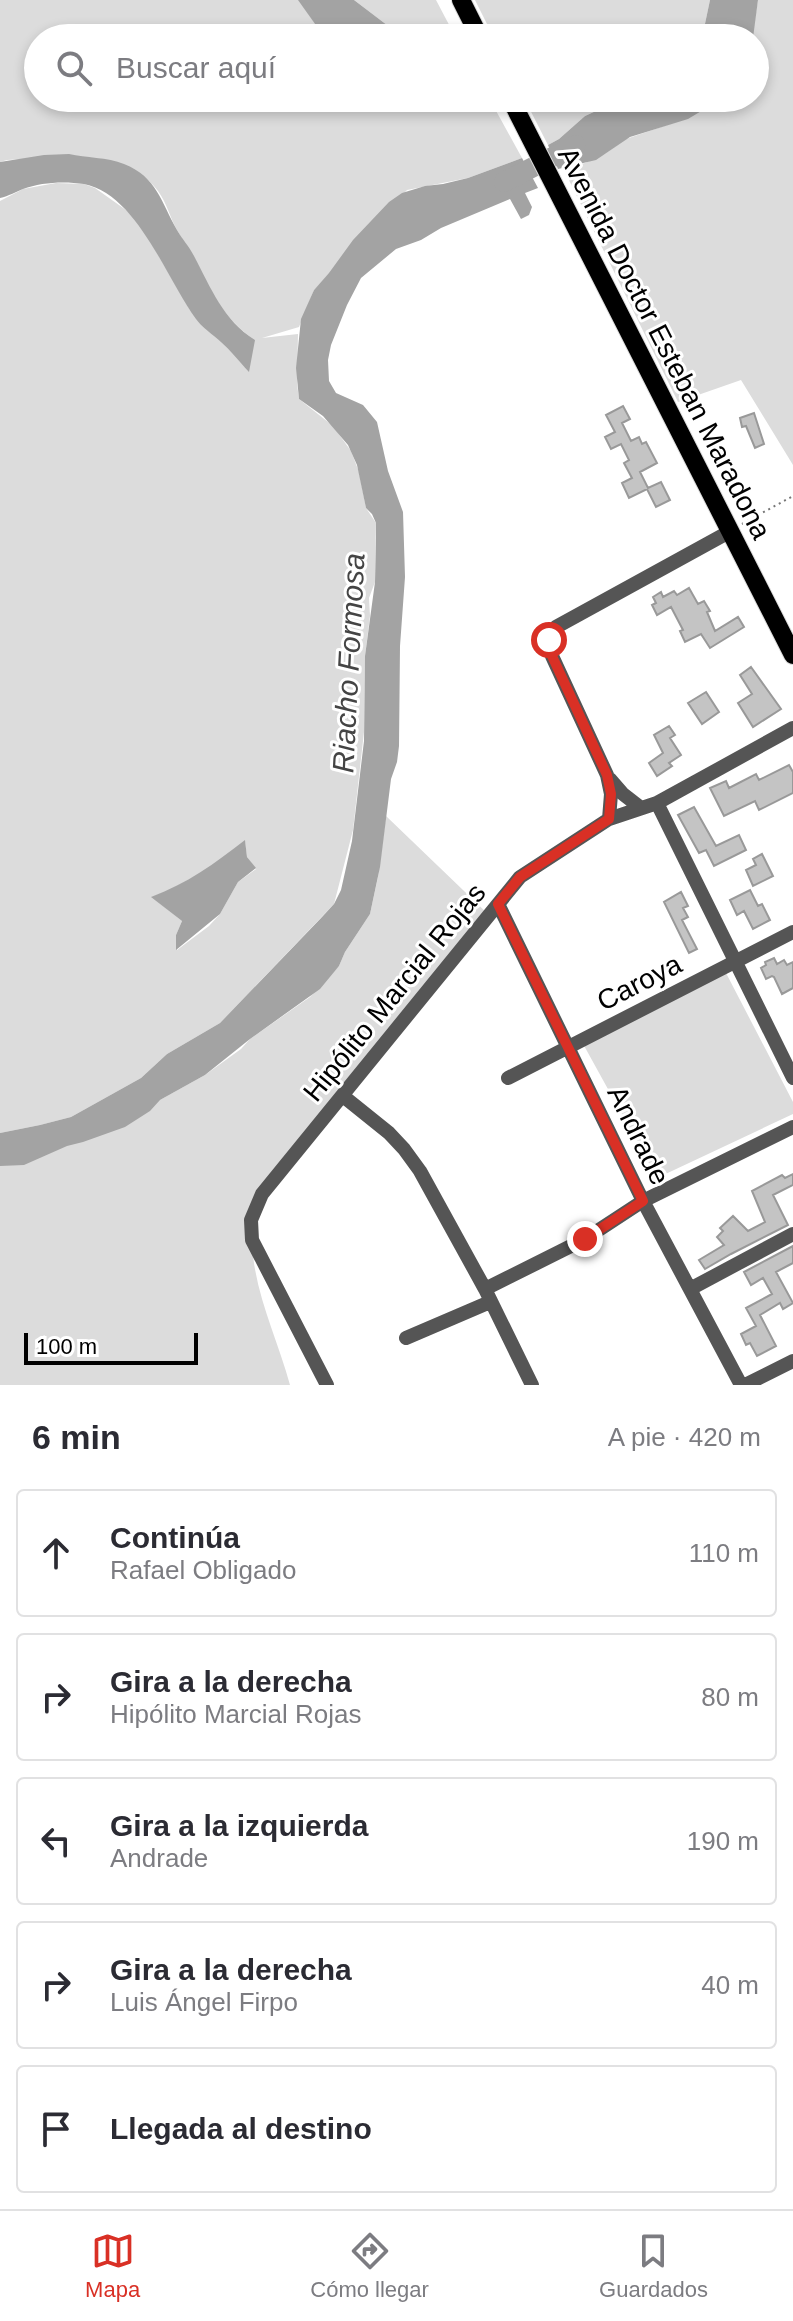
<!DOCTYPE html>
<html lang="es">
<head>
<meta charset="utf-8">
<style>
	body { margin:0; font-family:Arial,sans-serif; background:#f7f7f7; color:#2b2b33 }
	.scale { position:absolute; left:24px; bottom:20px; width:174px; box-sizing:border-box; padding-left:8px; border:4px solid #000; border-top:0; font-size:22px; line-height:28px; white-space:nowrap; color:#000; -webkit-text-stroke:6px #fff; paint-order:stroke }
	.stop { position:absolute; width:24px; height:24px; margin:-18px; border:6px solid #d93025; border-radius:50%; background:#fff }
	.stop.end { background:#d93025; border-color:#fff; box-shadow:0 2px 8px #0008 }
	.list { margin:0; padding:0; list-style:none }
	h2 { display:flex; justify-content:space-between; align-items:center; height:104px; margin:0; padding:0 32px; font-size:34px }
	h2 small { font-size:26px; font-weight:400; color:#7c7c81 }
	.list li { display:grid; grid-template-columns:52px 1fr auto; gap:24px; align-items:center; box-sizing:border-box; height:128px; margin:0 16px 16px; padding:0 16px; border:2px solid #e1e1e2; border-radius:8px }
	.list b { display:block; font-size:30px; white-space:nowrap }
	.list p { margin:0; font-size:26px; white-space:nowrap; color:#7c7c81 }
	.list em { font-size:26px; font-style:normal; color:#7c7c81 }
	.icon { flex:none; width:44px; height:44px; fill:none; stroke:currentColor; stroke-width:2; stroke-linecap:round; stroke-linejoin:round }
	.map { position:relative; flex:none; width:793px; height:1385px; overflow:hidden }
	.search { position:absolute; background:#fff; box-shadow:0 4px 12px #0003; left:24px; right:24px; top:24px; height:88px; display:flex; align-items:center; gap:20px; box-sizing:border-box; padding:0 28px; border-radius:44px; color:#7c7c81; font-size:30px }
	.sheet { height:824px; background:#fff }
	nav { display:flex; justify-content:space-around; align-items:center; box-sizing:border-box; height:112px; border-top:2px solid #e1e1e2; background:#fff; font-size:22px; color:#7c7c81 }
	nav a { display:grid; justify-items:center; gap:4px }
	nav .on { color:#d93025 }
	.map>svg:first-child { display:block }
	.green { fill:#dcdcdc; fill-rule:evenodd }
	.water { fill:#a3a3a3 }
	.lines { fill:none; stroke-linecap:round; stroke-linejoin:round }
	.river { stroke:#a3a3a3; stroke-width:20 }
	.building { fill:#c4c4c4; stroke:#999; stroke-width:2 }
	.major-casing { stroke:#dbdbdb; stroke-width:20 }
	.path { stroke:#777; stroke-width:2; stroke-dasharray:2 4; stroke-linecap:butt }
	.minor { stroke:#555; stroke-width:14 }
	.major { stroke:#000; stroke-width:18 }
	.route { stroke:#d93025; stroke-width:10 }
	.labels { text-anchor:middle; stroke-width:6; stroke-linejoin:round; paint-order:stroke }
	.street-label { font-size:28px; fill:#000; stroke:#fff }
	.water-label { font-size:30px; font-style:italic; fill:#444; stroke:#fff }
</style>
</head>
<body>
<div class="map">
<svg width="793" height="1385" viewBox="0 0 793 1385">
	<rect width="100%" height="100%" fill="#fff"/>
	<path class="green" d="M 0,0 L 299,0 L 325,38 L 38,38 L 38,98 L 489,98 L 522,158 L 468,178 L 407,190 L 314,290 L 299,327 L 262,338 L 298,334 L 297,384 L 299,399 L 333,426 L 351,451 L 359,472 L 366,508 L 376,523 L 375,582 L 369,598 L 370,616 L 365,656 L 364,732 L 353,830 L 334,904 L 220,1023 L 167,1054 L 141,1078 L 71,1117 L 40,1125 L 0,1133 L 0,201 L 23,189 L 56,183 L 84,184 L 95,188 L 126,210 L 135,219 L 149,239 L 190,310 L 255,340 C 229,323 212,296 199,267 C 193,254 184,243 177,230 C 170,218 167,203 158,191 C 124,145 57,158 7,160 L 0,162 ZM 245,841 L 247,857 L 256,869 L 238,882 L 220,914 L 209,926 L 177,950 L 176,935 L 182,921 L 152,897 L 170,890 L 208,869 Z
		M 354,0 L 436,0 L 456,38 L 404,38 Z
		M 475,0 L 710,0 L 702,38 L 494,38 Z
		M 758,0 L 793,0 L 793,465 L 741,380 L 678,402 L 563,168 L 585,163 L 606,153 L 626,139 L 670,124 L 722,98 L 755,98 L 755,38 L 752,38 Z
		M 524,98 L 623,98 L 585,116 L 559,139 L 548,145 Z
		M 386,816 L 489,915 L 262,1194 C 259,1209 252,1227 252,1242 C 254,1293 277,1337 290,1385 L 0,1385 L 0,1147 L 141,1095 L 160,1100 L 205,1075 L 241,1049 L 250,1039 L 310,997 L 339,966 L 345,952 L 370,914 L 378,877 Z
		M 726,973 L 793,1102 L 793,1114 L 657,1178 L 582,1042 Z"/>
	<path class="water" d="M 298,0 L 354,0 L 404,38 L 325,38 Z
		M 710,0 L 758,0 L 753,38 L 702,38 Z
		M 624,98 L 723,98 L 688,119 L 630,137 L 596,160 L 558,169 L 548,145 L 559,139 L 585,116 Z
		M 69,154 C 86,158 107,157 124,164 C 157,177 161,202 177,230 C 182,239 189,246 194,256 C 211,288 223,320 255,340 L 249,372 C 238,360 227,346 214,336 C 207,330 202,327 196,319 C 167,280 137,194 84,184 C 65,181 41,182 23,189 C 15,192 9,196 0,198 L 0,162 L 44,155 Z
		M 522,158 L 538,188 L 525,193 L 532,207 L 529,215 L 521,219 L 510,199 L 441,228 L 421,240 L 396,249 L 361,278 L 347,305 L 331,345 L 328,360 L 329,381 L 336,393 L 363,405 L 377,422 L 388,471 L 403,512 L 405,577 L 400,646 L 399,746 L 397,762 L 391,779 L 380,867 L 370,914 L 345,952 L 339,966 L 320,989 L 250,1039 L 205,1075 L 160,1100 L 150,1111 L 125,1127 L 83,1142 L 67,1146 L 24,1165 L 0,1166 L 0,1133 L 40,1125 L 71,1117 L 141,1078 L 167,1054 L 220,1023 L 322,917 L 334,904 L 341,890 L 352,841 L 364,741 L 365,656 L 375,582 L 376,538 L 376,523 L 372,514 L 366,508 L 357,465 L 348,445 L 323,416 L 299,399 L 296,368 L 301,319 L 314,290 L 329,273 L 353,240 L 389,202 L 402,193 L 425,186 L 443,184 L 468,178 Z
		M 245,840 L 247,857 L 256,868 L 238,882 L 220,914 L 176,950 L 176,935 L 182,921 L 151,897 C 188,883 214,864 245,840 Z"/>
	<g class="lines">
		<path class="river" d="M 504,182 L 576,145"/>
	</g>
	<path class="building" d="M 623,406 L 630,419 L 622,423 L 631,441 L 639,437 L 642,444 L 646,442 L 657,463 L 640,472 L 648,488 L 661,482 L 670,500 L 656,507 L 647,489 L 629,498 L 622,483 L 632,478 L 624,463 L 629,460 L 621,444 L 611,449 L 605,437 L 615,432 L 606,415 Z
		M 754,413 L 764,444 L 755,448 L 746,426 L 742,427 L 740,418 Z
		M 689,588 L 698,604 L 704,601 L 710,611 L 707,612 L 715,631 L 738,617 L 744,627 L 710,648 L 701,634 L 685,642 L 680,631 L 683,630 L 671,607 L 657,615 L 652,605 L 656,603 L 653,597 L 661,592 L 663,597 L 674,591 L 677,595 Z
		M 751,667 L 781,709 L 753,727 L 738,703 L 752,694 L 740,675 Z
		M 706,692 L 719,712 L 702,724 L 688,703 Z
		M 669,726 L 675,735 L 670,738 L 681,755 L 669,763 L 672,766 L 657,776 L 649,763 L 663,753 L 654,735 Z
		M 789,765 L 793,772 L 793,793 L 759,810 L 755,801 L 724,816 L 710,788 L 726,781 L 729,788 L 756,774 L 759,780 Z
		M 694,807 L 716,846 L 739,835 L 746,850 L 714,866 L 706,850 L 699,853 L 678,815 Z
		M 762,854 L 773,876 L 753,886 L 746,870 L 756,865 L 753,859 Z
		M 750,890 L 758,906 L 762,904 L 770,920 L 753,929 L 744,911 L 737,915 L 730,900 Z
		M 681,892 L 688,906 L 683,908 L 688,917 L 682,920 L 697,949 L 689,953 L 664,902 Z
		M 774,958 L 777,964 L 784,960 L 787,965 L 793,962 L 793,988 L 782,994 L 774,977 L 772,976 L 766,979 L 761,968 L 766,965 L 765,962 Z
		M 793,1174 L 793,1185 L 773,1195 L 788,1225 L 731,1254 L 705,1269 L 699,1260 L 724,1245 L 717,1237 L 723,1231 L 720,1228 L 733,1216 L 748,1231 L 765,1222 L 752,1191 L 782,1175 L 785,1178 Z
		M 793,1246 L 793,1263 L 776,1272 L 793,1303 L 783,1309 L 780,1303 L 760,1315 L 776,1346 L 757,1356 L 750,1343 L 746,1345 L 741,1334 L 756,1326 L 746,1308 L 772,1294 L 763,1278 L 751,1285 L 744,1272 Z"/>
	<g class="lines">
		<defs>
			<path id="major" d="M 461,0 L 480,38
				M 510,98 L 793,655"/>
		</defs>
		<use href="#major" class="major-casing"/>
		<path class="path" d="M 742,524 L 793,496"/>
		<path class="minor" d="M 610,779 L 623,794 L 641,808
			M 657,803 L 793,1078
			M 609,819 L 611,794 L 607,775 L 552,656 L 549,640 L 556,627 L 729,532
			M 498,904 L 643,1201 L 741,1385
			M 508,1078 L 793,932
			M 343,1096 L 389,1133 L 404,1149 L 420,1171 L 485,1289 L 532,1385
			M 485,1289 L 585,1239 L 643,1201 L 793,1127
			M 690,1289 L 793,1234
			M 406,1338 L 490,1302
			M 327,1385 L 252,1240 L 251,1220 L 262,1194 L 520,877 L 609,819 L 657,803 L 793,728
			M 745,1385 L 793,1361"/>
		<use href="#major" class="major"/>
	</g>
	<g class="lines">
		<path class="route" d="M 549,640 L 552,656 L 607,775 L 611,794 L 609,819 L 520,877 L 498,904 L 643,1201 L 585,1239"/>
	</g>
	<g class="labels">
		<g class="street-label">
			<text transform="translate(665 343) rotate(63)" y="10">Avenida Doctor Esteban Maradona</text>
			<text transform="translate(639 982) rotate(-27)" y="10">Caroya</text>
			<text transform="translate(394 992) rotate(-51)" y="10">Hipólito Marcial Rojas</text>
			<text transform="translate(639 1135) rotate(64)" y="10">Andrade</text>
		</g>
		<g class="water-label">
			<text transform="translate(349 663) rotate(-87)" y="10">Riacho Formosa</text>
		</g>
	</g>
</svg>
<div class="scale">100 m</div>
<div class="stop" style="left:549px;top:640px"></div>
<div class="stop end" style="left:585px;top:1239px"></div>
<div class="search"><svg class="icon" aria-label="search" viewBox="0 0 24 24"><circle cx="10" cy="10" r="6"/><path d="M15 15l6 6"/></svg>Buscar aquí</div>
</div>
<section class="sheet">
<h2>6 min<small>A pie · 420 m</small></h2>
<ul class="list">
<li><svg class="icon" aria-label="ahead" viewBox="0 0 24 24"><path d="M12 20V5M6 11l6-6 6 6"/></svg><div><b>Continúa</b><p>Rafael Obligado</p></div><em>110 m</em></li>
<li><svg class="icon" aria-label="right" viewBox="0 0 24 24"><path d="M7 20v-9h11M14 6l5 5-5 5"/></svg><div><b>Gira a la derecha</b><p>Hipólito Marcial Rojas</p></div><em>80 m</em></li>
<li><svg class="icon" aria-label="left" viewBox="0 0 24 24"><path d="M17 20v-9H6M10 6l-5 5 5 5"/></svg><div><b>Gira a la izquierda</b><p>Andrade</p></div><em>190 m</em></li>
<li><svg class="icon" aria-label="right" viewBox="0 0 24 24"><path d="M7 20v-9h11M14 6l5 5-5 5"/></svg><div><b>Gira a la derecha</b><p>Luis Ángel Firpo</p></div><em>40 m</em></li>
<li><svg class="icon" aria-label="arrive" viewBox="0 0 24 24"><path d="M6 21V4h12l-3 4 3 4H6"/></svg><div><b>Llegada al destino</b></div></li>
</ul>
</section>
<nav>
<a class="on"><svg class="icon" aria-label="map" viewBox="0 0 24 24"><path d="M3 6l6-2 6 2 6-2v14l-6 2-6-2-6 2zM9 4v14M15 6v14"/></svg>Mapa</a>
<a><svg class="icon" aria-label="directions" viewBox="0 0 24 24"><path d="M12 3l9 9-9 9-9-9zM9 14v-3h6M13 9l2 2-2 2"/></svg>Cómo llegar</a>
<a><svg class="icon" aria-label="saved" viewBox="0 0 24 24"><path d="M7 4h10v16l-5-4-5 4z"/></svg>Guardados</a>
</nav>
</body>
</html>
